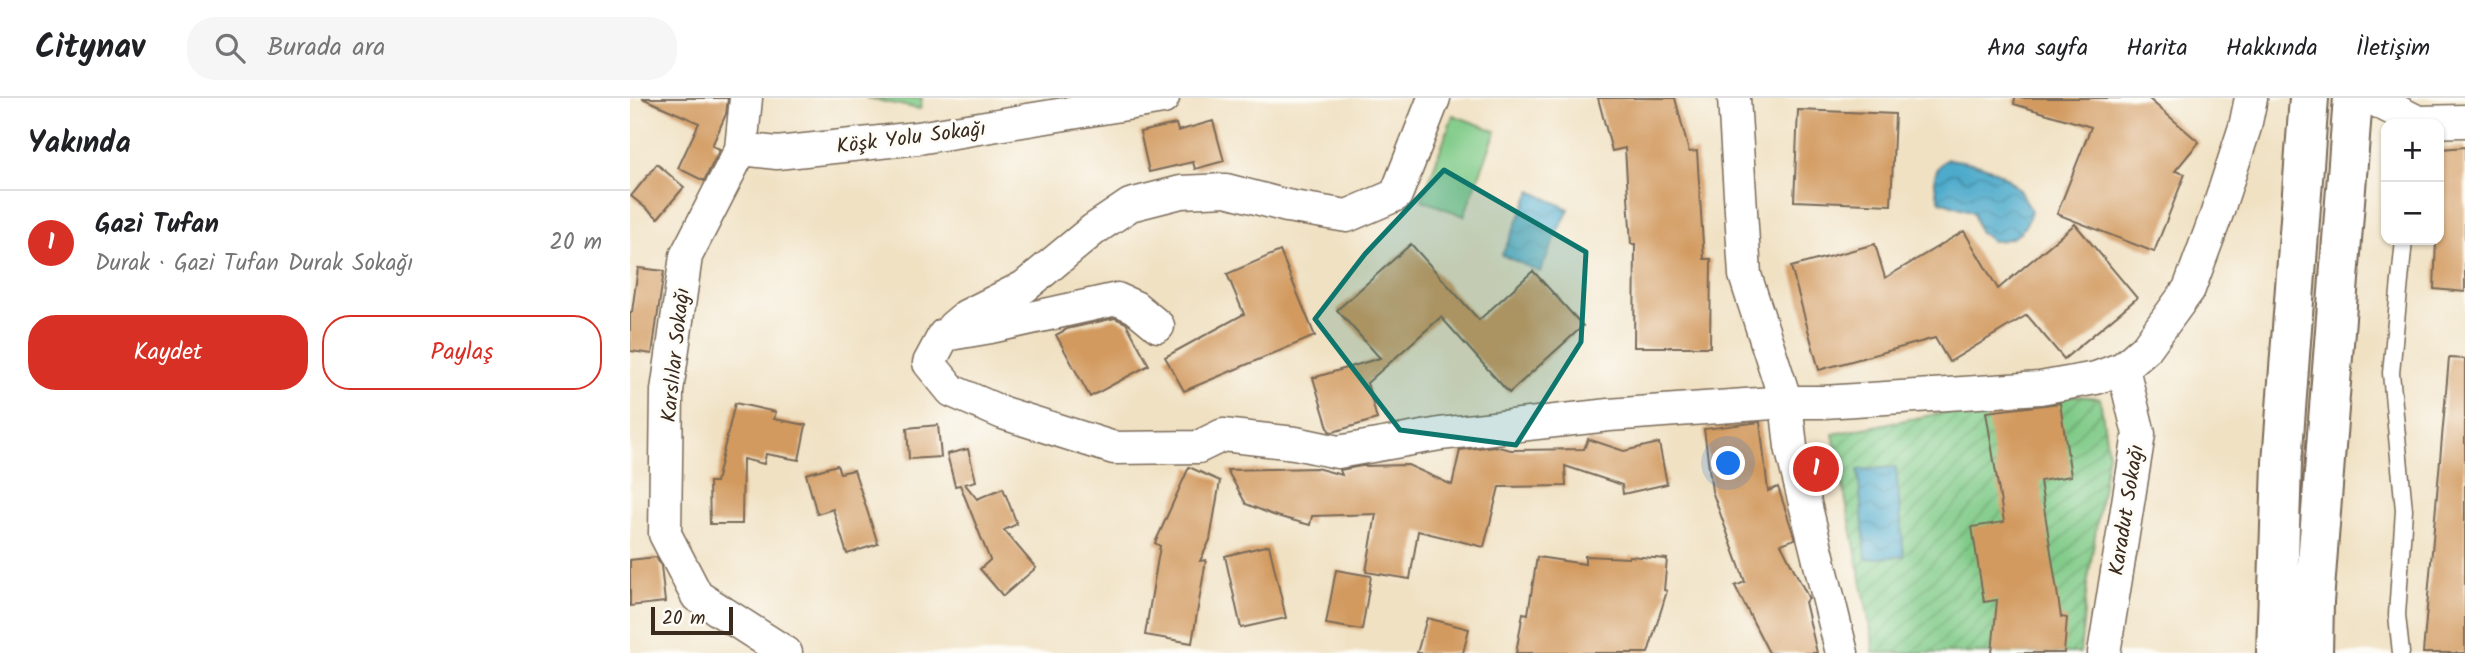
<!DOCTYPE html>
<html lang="tr">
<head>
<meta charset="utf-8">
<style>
	body { margin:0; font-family:Kalam,sans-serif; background:#f6f6f6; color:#202124 }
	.controls { position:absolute; right:21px; top:21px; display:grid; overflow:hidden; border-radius:14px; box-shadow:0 2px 5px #0004 }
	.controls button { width:63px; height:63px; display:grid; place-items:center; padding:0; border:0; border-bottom:2px solid #e0e0e0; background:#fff; color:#202124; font:35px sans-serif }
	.scale { position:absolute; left:21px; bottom:18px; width:82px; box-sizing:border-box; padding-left:7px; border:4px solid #3b2a1e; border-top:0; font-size:19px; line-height:24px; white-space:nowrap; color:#3b2a1e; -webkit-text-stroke:5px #fdfcf7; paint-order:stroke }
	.you { position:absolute; left:1099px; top:366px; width:24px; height:24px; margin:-18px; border:5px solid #fff; border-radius:50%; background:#1a73e8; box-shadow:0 0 0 10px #1a73e833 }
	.badge { display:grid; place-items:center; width:46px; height:46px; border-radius:50%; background:#d93025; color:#fff; font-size:23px; font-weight:700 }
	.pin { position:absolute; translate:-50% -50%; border:4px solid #fff; box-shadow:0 2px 7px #0006 }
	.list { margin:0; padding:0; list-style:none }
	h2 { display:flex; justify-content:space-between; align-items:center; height:91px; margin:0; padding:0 28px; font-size:30px }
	h2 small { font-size:23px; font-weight:400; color:#757577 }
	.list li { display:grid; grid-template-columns:46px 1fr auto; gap:21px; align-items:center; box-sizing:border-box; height:105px; padding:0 28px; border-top:2px solid #e0e0e0 }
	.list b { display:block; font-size:26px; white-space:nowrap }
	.list p { margin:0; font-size:23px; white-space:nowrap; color:#757577 }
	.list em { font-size:23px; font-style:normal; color:#757577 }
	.actions { display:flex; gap:14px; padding:21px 28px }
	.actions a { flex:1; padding:16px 0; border:2px solid #d93025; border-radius:28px; text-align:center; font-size:24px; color:#d93025 }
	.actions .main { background:#d93025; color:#fff }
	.icon { flex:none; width:38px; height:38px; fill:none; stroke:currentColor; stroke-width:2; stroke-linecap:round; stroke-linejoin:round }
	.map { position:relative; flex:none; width:1835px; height:555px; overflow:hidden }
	header { display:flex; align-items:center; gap:42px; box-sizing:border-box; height:98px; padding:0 35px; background:#fff; border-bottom:2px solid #e0e0e0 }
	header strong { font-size:33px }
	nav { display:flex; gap:38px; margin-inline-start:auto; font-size:24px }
	.search { width:490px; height:63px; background:#f6f6f6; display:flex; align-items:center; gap:18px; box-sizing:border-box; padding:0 24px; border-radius:28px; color:#757577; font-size:26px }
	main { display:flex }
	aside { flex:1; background:#fff }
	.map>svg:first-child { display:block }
	.grass { fill:#7fca87; stroke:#5d7a52; stroke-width:2 }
	.garden { fill:url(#garden-furrows); stroke:#5d7a52; stroke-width:2 }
	.water { fill:url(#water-waves); stroke:#446a74; stroke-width:2 }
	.building { fill:#d29a5f }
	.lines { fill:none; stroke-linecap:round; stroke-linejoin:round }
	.service-casing { stroke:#7a6a58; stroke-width:19 }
	.minor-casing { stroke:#7a6a58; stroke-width:35 }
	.trunk-casing { stroke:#7a6a58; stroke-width:42 }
	.service { stroke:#fff; stroke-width:16 }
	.minor { stroke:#fff; stroke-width:32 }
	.trunk { stroke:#fff; stroke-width:38 }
	.marked { fill:#0f766e; fill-opacity:0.2; stroke:#0f766e; stroke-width:5; stroke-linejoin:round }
	.labels { text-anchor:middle; stroke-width:6; stroke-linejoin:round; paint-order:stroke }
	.street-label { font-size:21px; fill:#3b2a1e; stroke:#fdfcf7 }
</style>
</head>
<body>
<header>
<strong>Citynav</strong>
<div class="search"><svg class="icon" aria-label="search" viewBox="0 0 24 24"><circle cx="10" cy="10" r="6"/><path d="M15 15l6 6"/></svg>Burada ara</div>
<nav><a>Ana sayfa</a><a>Harita</a><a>Hakkında</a><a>İletişim</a></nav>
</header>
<main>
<aside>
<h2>Yakında<small></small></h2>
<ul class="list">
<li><span class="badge">1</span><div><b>Gazi Tufan</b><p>Durak · Gazi Tufan Durak Sokağı</p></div><em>20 m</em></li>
</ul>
<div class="actions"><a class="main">Kaydet</a><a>Paylaş</a></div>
</aside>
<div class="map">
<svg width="1835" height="555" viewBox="0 0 1835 555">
	<defs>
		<pattern id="garden-furrows" width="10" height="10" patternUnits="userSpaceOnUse" patternTransform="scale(1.75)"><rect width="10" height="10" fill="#7fca87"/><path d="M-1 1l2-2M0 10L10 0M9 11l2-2" fill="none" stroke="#69a46e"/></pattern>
		<pattern id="water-waves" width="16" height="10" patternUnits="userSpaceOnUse" patternTransform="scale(1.75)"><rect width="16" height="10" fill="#4daacb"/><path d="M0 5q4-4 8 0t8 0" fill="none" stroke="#418ba4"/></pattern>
	</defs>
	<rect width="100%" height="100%" fill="#fdfcf7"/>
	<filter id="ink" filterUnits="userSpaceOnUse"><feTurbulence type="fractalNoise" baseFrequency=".0143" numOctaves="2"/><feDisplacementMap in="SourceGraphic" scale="14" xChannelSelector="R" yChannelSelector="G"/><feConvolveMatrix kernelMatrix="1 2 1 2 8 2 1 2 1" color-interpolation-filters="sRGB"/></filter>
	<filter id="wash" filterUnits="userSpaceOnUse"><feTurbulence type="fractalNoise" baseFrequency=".00686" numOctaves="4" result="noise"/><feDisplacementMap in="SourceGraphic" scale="28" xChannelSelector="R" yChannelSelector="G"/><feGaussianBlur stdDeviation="1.57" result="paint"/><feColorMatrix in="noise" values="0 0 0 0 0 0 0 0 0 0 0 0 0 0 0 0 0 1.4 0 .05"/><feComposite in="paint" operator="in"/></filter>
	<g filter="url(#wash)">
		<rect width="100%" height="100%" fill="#f0e1c3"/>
		<path class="grass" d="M 236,0 L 292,0 L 290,11 Z
			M 823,17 L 866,33 L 834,118 L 792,102 Z"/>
		<path class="garden" d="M 1415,295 L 1470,300 L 1478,355 L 1457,488 L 1450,555 L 1243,555 L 1242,538 L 1203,336 Z"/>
		<path class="water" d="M 1317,61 C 1356,65 1385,75 1401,113 C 1395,135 1385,143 1362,143 L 1349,133 L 1343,114 L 1310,103 C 1303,86 1301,72 1317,61 Z
			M 901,93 L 939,111 L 910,174 L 872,157 Z
			M 1266,369 L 1274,458 L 1236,461 L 1228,372 Z"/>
		<g id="blocks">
			<path class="building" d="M 12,0 L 98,0 L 96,16 L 82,48 L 90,51 L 74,83 L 48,70 L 69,25 Z
				M 968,0 L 1045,0 L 1059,54 L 1067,53 L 1074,161 L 1081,161 L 1080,249 L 1004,249 L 1005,146 L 1001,146 L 995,50 L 982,53 Z
				M 1385,0 L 1518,0 L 1569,44 L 1545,73 L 1555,76 L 1524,154 L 1427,116 L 1461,29 L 1384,6 Z
				M 1168,12 L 1265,16 L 1261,107 L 1164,103 Z
				M 583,23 L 594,63 L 565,71 L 563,64 L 519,74 L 510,34 L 546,26 L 548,33 Z
				M 1835,49 L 1835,194 L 1804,191 L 1806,142 L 1809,142 L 1811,51 Z
				M 27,66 L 54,89 L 28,120 L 1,98 Z
				M 1445,126 L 1507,200 L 1434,261 L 1397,217 L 1319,264 L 1305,240 L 1189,272 L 1161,169 L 1245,146 L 1255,180 L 1334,133 L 1368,191 Z
				M 781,146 L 849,222 L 903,173 L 953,228 L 879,295 L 811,219 L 737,285 L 747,321 L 703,334 L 699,333 L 683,280 L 750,260 L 707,212 Z
				M 650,153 L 685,238 L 554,293 L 535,259 L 614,216 L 597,176 Z
				M 8,170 L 34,173 L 22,256 L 0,253 L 0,214 L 2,214 Z
				M 485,220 L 496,225 L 519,267 L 460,299 L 426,237 L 437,231 Z
				M 1819,260 L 1835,261 L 1835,555 L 1793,555 Z
				M 105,305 L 146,314 L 144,321 L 176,327 L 169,362 L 136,356 L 134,366 L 113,361 L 112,426 L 80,426 L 79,384 L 86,384 Z
				M 1430,305 L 1441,378 L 1410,383 L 1431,519 L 1437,520 L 1434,555 L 1362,555 L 1367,502 L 1354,504 L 1342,429 L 1374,424 L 1356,314 Z
				M 1130,324 L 1138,393 L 1148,389 L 1165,441 L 1151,446 L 1179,501 L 1175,504 L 1187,555 L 1139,555 L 1105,488 L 1115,484 L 1082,393 L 1074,331 Z
				M 308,327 L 311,359 L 279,361 L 277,330 Z
				M 958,341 L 994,353 L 1029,345 L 1037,386 L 993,396 L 992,387 L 935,368 L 936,388 L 869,389 L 854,449 L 788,433 L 780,481 L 736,474 L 746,416 L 682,418 L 680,427 L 643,417 L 616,406 L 597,372 L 686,370 L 712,377 L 710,372 L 732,368 L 778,367 L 822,387 L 830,352 L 864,348 L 881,352 L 954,351 Z
				M 338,351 L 346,383 L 335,386 L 347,401 L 373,390 L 387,426 L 374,432 L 406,470 L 373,498 L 350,471 L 360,462 L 330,387 L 325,388 L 317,356 Z
				M 207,367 L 210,375 L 224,372 L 248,446 L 217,456 L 203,411 L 187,416 L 176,376 Z
				M 559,369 L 590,383 L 580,442 L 570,463 L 576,462 L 562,545 L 515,537 L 530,448 L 525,445 Z
				M 639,447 L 656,520 L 611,530 L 595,458 Z
				M 955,458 L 999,460 L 999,458 L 1037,461 L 1034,492 L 1037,493 L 1018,555 L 886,555 L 893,515 L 898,516 L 907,459 L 955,466 Z
				M 26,459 L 31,468 L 35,504 L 0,508 L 0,462 Z
				M 706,472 L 741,478 L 732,532 L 696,526 Z
				M 797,520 L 839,531 L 833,555 L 787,555 Z"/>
		</g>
	</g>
	<g filter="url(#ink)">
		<use href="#blocks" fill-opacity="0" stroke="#7a6a58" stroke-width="2"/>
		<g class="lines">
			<defs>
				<path id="service" d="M 1771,555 L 1767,517 L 1774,412 L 1761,275 L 1774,142"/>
				<path id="minor" d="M 116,0 L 111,51 L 56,158 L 37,293 L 35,436 L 67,498 L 156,555
					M 1104,0 L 1115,177 L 1156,304 L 1161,349 L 1212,555
					M 1741,0 L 1788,24 L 1835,23
					M 111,51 L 147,55 L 288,40 L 533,0
					M 528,228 L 505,209 L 487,201 L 361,229 L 314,237 L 299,265 L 322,293 L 373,315 L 484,350 L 568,349 L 593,337 L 665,345 L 708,354 L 810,336 L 979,317 L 1156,304 L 1194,304 L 1410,290 L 1466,280 L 1493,270 L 1516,250 L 1559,191 L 1586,118 L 1615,29 L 1621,0
					M 323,229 L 336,218 L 394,189 L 463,132 L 500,107 L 551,94 L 596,92 L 657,108 L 717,118 L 766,97 L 804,0
					M 1474,555 L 1509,336 L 1493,270"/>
				<path id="trunk" d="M 1646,555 L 1652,365 L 1679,0
					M 1683,555 L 1684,504 L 1723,0"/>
			</defs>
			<use href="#service" class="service-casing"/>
			<use href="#minor" class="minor-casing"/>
			<use href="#trunk" class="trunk-casing"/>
			<use href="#service" class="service"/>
			<use href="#minor" class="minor"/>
			<use href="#trunk" class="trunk"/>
		</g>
	</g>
	<path class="marked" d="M 814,72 L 956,154 L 951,244 L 886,347 L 770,332 L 685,221 L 735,156 Z"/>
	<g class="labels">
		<g class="street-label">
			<text transform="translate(281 39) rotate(-7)" y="7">Köşk Yolu Sokağı</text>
			<text transform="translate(45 257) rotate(-84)" y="7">Karslılar Sokağı</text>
			<text transform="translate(1496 412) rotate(-81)" y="7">Karadut Sokağı</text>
		</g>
	</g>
</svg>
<div class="controls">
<button>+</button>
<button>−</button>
</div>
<div class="scale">20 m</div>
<div class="you"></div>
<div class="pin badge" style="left:1186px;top:371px">1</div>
</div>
</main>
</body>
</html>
